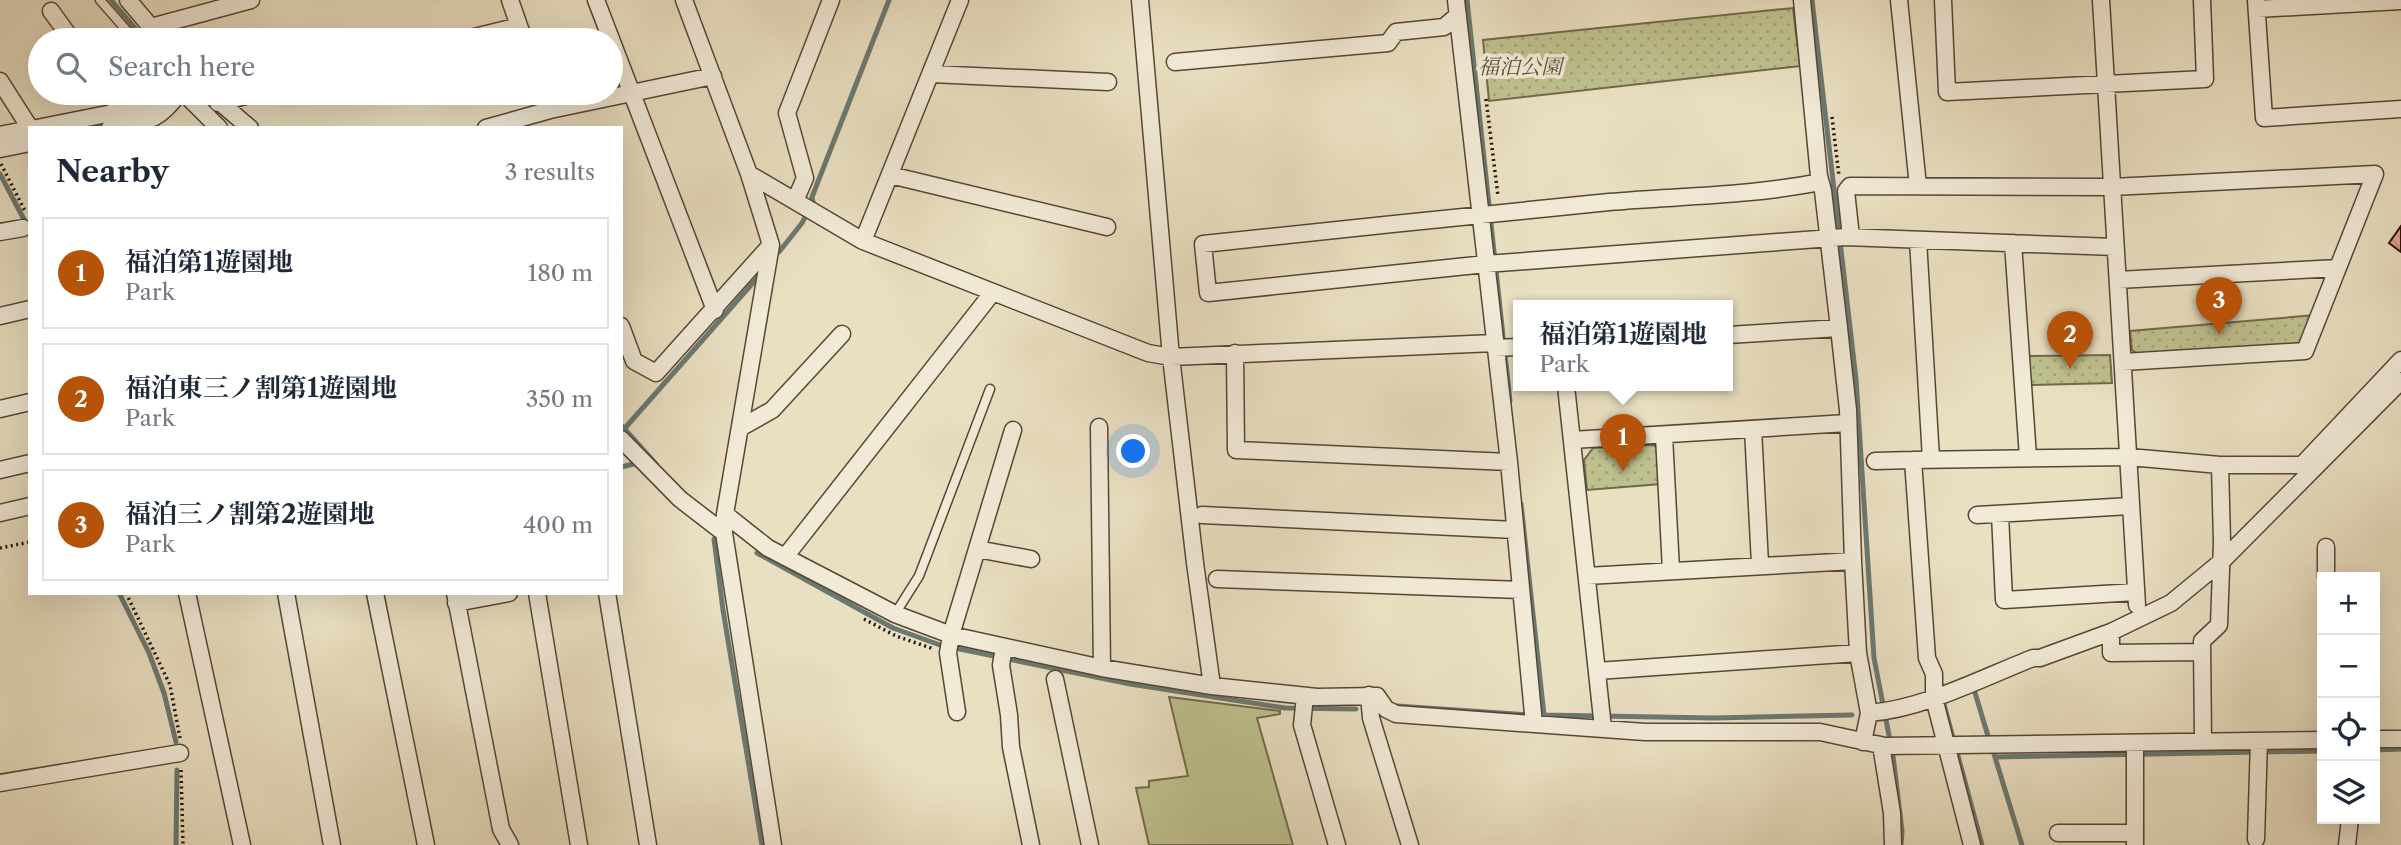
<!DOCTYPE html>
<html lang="en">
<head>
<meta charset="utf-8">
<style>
	body { margin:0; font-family:"Libre Caslon Text","Noto Serif JP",serif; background:#f2f2f3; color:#1f2937 }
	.controls { position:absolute; right:21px; bottom:21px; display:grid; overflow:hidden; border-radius:0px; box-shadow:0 7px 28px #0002 }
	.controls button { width:63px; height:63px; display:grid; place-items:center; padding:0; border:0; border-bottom:2px solid #e0e1e3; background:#fff; color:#1f2937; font:35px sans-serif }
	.you { position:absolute; left:1134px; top:452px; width:24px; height:24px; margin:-18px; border:5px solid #fff; border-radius:50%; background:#1a73e8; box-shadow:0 0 0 10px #1a73e833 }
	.badge { display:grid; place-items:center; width:46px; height:46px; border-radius:50%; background:#b45309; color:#fff; font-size:23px; font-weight:700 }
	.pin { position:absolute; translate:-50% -58px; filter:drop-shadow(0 2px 4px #0008) }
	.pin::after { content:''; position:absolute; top:37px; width:24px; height:21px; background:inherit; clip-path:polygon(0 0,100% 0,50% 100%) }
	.popup { position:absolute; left:1513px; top:300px; width:220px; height:91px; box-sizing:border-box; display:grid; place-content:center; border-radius:0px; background:#fff; filter:drop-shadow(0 2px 5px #0005); font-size:23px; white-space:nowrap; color:#747a83 }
	.popup b { font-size:26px; color:#1f2937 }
	.popup::after { content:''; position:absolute; left:50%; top:100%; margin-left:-14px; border:14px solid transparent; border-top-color:#fff }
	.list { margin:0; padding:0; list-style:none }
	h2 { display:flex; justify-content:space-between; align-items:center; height:91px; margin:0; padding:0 28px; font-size:30px }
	h2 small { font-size:23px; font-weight:400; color:#747a83 }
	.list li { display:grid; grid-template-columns:46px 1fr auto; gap:21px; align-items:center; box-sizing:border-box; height:112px; margin:0 14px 14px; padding:0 14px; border:2px solid #e0e1e3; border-radius:0px }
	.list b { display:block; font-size:26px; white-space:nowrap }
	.list p { margin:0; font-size:23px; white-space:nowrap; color:#747a83 }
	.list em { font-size:23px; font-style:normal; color:#747a83 }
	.icon { flex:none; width:38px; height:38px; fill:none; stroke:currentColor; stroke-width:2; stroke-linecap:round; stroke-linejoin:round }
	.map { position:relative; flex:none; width:2401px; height:845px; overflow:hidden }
	.search { position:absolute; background:#fff; box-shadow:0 7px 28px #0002; left:28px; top:28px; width:595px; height:77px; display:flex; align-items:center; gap:18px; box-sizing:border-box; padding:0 24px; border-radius:38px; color:#747a83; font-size:26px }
	.panel { position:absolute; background:#fff; box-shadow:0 7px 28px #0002; left:28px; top:126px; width:595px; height:469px; border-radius:0px }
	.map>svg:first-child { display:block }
	.grass { fill:#bec08e; stroke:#72694a; stroke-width:2 }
	.park { fill:url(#park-dots); stroke:#72694a; stroke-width:2 }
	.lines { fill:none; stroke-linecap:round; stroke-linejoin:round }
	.stream { stroke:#6b7870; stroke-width:5 }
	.building { fill:url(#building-back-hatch); stroke:#271206; stroke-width:2 }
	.service-casing { stroke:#584535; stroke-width:11 }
	.minor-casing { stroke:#584535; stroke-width:19 }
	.path { stroke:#271206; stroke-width:3.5; stroke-dasharray:2 3.5; stroke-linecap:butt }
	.service { stroke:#f1ead7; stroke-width:8 }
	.minor { stroke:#f1ead7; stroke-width:16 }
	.labels { text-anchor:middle; stroke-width:7; stroke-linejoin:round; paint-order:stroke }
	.park-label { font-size:21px; font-style:italic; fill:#5c4f36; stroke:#f1ead7 }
</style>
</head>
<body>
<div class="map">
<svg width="2401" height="845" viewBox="0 0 2401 845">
	<defs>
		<pattern id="park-dots" width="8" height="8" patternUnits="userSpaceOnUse" patternTransform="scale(1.75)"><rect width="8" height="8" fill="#bec08e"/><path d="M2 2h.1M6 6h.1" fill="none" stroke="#a3a479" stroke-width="1.8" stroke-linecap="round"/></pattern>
		<pattern id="building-back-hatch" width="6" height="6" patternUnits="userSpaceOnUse" patternTransform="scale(1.75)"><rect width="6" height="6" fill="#e3a398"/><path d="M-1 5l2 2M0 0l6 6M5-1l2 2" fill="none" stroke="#c38b82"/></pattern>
	</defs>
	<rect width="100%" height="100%" fill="#e9dfc1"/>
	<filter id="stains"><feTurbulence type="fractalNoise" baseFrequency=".00286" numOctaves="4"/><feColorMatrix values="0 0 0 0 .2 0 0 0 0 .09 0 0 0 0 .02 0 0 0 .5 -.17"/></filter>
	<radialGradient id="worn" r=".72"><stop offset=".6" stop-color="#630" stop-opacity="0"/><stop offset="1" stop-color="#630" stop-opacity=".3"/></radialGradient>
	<path class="grass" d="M 1169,697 L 1280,711 L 1280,714 L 1257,718 L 1293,845 L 1149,845 L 1136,788 L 1149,787 L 1149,781 L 1188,776 Z"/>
	<path class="park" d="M 1793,8 L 1800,66 L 1489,101 L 1483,40 Z
		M 2316,315 L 2300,345 L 2138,354 L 2132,350 L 2130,331 Z
		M 2110,355 L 2112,383 L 2030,385 L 2028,356 Z
		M 1653,445 L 1659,448 L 1661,484 L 1587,490 L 1584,460 L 1593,448 Z"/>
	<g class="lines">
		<path class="stream" d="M 111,0 L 145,40
			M 1467,0 L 1510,401
			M 1812,0 L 1856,379 L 1874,658 L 1893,756 L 1902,831 L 1901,845
			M 83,128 L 111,122
			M 0,174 L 28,227
			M 779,252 L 802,223 L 813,202 L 812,197 L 889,0
			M 621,425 L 656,464
			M 625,428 L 759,276
			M 621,467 L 642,462
			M 1521,504 L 1544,715 L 1714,718 L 1852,715
			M 714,539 L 723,610 L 762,845
			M 757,553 L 893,628 L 940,645 L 1130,684 L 1285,708 L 1356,709
			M 119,593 L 149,653 L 164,693 L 176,742
			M 1973,686 L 1988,736
			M 1942,697 L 1953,738
			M 1397,706 L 1530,715
			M 2375,750 L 2401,749
			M 1994,754 L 2022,845
			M 1958,756 L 1982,845
			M 1995,757 L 2322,751
			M 176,845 L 177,770"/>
	</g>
	<path class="building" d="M 2401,226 L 2401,252 L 2389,243 Z"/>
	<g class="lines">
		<defs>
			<path id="service" d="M 100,0 L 135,40
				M 895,614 L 919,576 L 990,389"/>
			<path id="minor" d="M 128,0 L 162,40
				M 510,0 L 524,40
				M 596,0 L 715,310
				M 684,0 L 749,174 L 771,245 L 725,514 L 724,533 L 773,845
				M 1140,0 L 1171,357 L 1195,563 L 1212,686
				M 1456,0 L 1509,462 L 1534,724
				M 1802,0 L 1819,176 L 1823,191 L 1839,328
				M 1899,0 L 1918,186
				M 1943,0 L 1947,92 L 2205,79 L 2202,0
				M 2101,0 L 2137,605
				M 2256,0 L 2264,118 L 2401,109
				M 2257,9 L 2401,1
				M 51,11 L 72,40
				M 151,27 L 251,0
				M 462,40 L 519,26
				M 1175,62 L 1388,43 L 1396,32 L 1444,27 L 1458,15
				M 931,74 L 1108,82
				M 0,81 L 30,128
				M 109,93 L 122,111
				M 184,93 L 219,128
				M 209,93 L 250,128
				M 543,93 L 550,110
				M 218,103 L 257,93
				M 37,128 L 152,105 L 163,93
				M 110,128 C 145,121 157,124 179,93
				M 486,128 L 550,110 L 713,76
				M 0,135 L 30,129
				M 0,149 L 30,143
				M 749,174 L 863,241 L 1148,353 L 1171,357 L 1494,343
				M 890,175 L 1107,227
				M 1820,182 C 1751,196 1679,196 1609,202 C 1474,215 1338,230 1203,244 L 1208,293 L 1486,264 L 1845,237 L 2115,247
				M 795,201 L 805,178 L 787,113 L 831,0
				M 0,232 L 23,228
				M 1851,237 L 1846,191 L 1850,186 L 2112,187 L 2375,174 L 2305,351 L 2123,362
				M 1918,240 L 1931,459
				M 863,241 L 960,0
				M 2013,243 L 2028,457
				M 2118,280 L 2338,268
				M 0,316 L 30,309
				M 621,326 L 634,361 L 656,373 L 769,247
				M 1728,335 L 1839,328 L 1848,410 L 1853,561 L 1858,653 L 1869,713 L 1863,742
				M 1495,348 L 1518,347
				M 1235,353 L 1236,450 L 1509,462
				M 1566,386 L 1603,728
				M 0,409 L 30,402
				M 1099,427 L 1102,668
				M 740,428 L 772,410 L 842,334
				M 1753,429 L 1760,564
				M 1664,436 L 1671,570
				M 621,439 L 680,499 L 724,533
				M 1572,440 L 1847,423
				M 1875,461 L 1913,460
				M 2220,465 L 2302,465 L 2401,360
				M 0,470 L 30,463
				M 0,513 L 30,506
				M 725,514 L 768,548 L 895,614 L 951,635 L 1102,668 L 1212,686 L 1317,697 L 1377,696 L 1386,709 L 1396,714 L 1645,732 L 1820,732 L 1885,746 L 2322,740
				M 2000,514 L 2004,600 L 2136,592
				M 1202,515 L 1515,530
				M 1977,515 L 2130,506
				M 977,549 L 1031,559
				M 785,557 L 993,292
				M 1587,576 L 1853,561
				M 2326,577 L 2326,547
				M 1217,579 L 1521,590
				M 187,593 L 242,845
				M 286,593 L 332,845
				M 375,593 L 426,845
				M 455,593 L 501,829 L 510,845
				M 537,593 L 579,845
				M 607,593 L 648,845
				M 456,603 L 509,593
				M 2111,632 L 2111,653 L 2202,652
				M 1004,647 L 1001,665 L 1009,715 L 1011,747 L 1031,845
				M 1597,671 L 1858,653
				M 1055,679 L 1090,845
				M 1369,695 L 1371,718 L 1410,845
				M 1305,696 L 1302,725 L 1337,845
				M 957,712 L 948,653 L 951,635 L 1013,430
				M 1869,713 C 1923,709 1982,678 2033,658 L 2040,658 L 2111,632 L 2171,603 L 2222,561 L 2401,381
				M 2375,739 L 2401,739
				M 2135,744 L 2135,845
				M 1881,745 L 1892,813 L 1893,845
				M 0,783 L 180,753
				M 2058,833 L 2135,833
				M 2256,839 L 2259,741
				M 1972,845 L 1934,698 L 1934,674 L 1927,658 L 1913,460 L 2129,457 L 2220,465 L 2222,542 L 2219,625 L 2202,641 L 2203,742
				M 2347,845 L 2350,819"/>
		</defs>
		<use href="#service" class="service-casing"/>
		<use href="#minor" class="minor-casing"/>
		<path class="path" d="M 1486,99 L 1498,196
			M 1832,117 L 1839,176
			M 1,164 L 26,213
			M 0,548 L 30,542
			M 126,593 L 170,685 L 180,738
			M 864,619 L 896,636 L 934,649
			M 181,770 L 183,845"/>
		<use href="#service" class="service"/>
		<use href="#minor" class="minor"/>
	</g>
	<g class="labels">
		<g class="park-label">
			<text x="1520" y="74">福泊公園</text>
		</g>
	</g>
	<rect width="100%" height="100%" filter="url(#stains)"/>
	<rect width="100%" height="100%" fill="url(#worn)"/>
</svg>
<div class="controls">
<button>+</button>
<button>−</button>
<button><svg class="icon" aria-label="locate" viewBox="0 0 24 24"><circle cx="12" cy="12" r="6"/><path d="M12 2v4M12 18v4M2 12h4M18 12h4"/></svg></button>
<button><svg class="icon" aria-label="layers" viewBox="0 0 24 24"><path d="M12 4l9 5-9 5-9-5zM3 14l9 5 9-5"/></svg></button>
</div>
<div class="you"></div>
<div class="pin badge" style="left:1623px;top:472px">1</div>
<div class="popup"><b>福泊第1遊園地</b>Park</div>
<div class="pin badge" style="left:2070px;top:369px">2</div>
<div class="pin badge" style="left:2219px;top:335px">3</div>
<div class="search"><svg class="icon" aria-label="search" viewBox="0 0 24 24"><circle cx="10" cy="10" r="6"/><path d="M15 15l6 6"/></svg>Search here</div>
<section class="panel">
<h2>Nearby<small>3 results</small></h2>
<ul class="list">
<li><span class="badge">1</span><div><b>福泊第1遊園地</b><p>Park</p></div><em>180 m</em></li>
<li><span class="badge">2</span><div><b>福泊東三ノ割第1遊園地</b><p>Park</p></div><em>350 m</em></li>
<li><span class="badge">3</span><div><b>福泊三ノ割第2遊園地</b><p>Park</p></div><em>400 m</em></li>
</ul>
</section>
</div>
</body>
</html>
